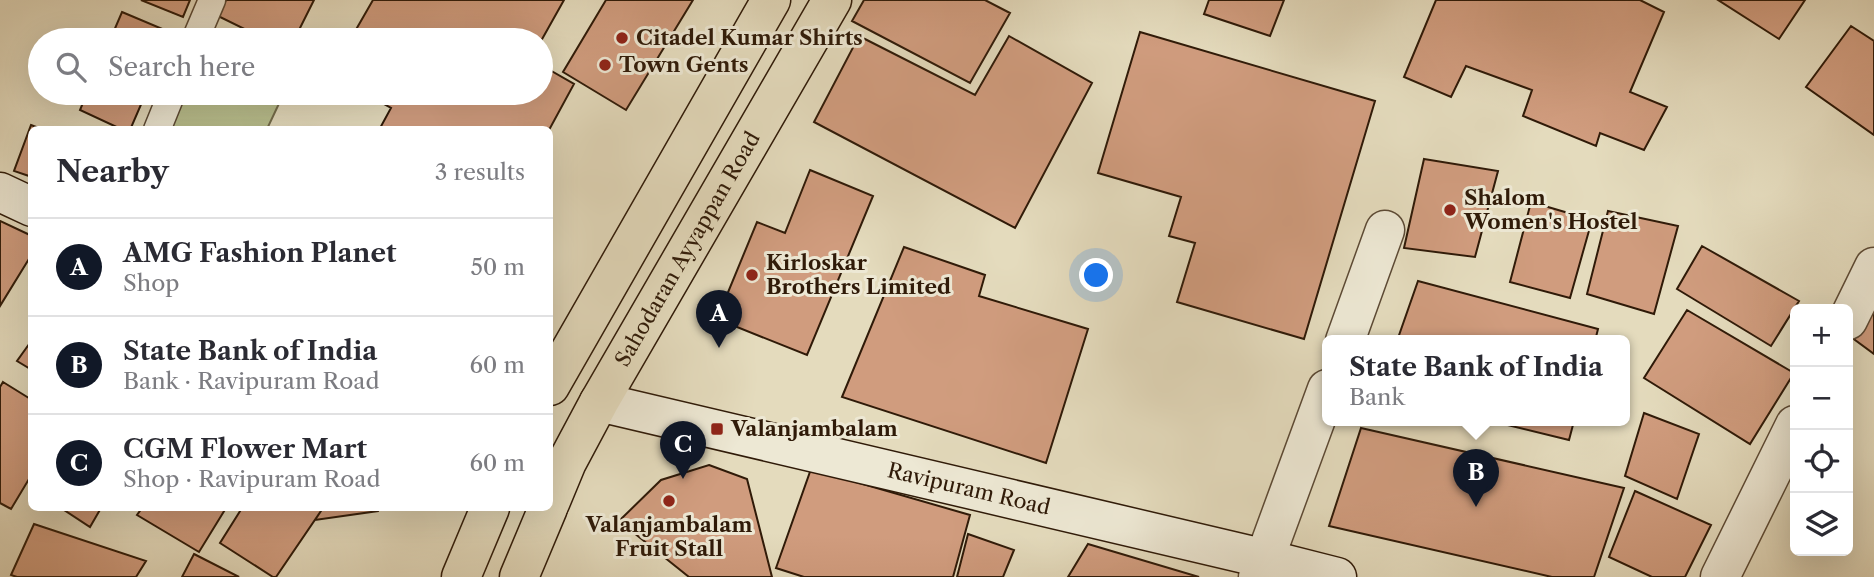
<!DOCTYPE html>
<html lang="en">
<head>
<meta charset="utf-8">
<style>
	body { margin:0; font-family:"Libre Caslon Text",serif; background:#f7f7f7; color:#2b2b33 }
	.controls { position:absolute; right:21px; bottom:21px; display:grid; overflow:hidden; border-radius:10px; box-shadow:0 7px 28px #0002 }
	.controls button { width:63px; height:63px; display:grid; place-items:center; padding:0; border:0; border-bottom:2px solid #e1e1e2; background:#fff; color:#2b2b33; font:35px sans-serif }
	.you { position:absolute; left:1097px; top:276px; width:24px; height:24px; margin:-18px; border:5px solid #fff; border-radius:50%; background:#1a73e8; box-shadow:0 0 0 10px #1a73e833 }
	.badge { display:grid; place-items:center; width:46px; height:46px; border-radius:50%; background:#111827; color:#fff; font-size:23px; font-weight:700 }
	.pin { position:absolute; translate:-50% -58px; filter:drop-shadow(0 2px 4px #0008) }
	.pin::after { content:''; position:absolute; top:37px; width:24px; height:21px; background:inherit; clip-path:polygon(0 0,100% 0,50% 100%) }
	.popup { position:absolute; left:1322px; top:335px; width:308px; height:91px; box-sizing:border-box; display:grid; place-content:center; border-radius:10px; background:#fff; filter:drop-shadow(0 2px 5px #0005); font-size:23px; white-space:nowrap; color:#7c7c81 }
	.popup b { font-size:26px; color:#2b2b33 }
	.popup::after { content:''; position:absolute; left:50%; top:100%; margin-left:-14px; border:14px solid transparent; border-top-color:#fff }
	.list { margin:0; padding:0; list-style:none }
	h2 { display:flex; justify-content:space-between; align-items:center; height:91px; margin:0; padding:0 28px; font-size:30px }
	h2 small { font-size:23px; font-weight:400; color:#7c7c81 }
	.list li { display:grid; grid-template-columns:46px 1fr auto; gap:21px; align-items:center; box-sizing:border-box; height:98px; padding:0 28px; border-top:2px solid #e1e1e2 }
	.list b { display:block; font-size:26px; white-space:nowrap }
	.list p { margin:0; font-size:23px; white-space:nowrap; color:#7c7c81 }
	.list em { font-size:23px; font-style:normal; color:#7c7c81 }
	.icon { flex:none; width:38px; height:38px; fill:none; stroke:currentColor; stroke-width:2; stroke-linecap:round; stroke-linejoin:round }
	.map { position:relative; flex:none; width:1874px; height:577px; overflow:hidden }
	.search { position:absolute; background:#fff; box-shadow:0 7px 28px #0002; left:28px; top:28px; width:525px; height:77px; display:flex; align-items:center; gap:18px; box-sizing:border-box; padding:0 24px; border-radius:38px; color:#7c7c81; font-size:26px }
	.panel { position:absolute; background:#fff; box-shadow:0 7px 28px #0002; left:28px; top:126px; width:525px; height:385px; border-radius:10px }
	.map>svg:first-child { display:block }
	.green { fill:#b9bf8e; stroke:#746c4b; stroke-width:2 }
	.building { fill:#d09c7e; stroke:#2f1a08; stroke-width:2 }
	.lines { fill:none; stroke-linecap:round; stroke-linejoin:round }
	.lane-casing { stroke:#5c4a35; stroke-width:29 }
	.street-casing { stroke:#5c4a35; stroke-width:41 }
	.secondary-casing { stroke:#2f1a08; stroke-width:41 }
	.primary-casing { stroke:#2f1a08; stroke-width:41 }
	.lane { stroke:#ede8d4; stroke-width:26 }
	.street { stroke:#ede8d4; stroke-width:38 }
	.secondary { stroke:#ede8d4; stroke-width:38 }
	.primary { stroke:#e4dbbd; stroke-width:38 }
	.poi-dot { fill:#8f2418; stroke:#ede8d4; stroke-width:2.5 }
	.labels { text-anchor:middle; stroke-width:6; stroke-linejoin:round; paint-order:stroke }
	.poi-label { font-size:21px; font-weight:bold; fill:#2f1a08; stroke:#ede8d4; text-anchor:start }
	.street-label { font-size:21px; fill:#2f1a08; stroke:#ede8d4 }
</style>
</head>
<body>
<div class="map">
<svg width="1874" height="577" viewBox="0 0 1874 577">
	<rect width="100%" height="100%" fill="#e4dbbd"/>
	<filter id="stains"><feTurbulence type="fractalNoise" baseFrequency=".00286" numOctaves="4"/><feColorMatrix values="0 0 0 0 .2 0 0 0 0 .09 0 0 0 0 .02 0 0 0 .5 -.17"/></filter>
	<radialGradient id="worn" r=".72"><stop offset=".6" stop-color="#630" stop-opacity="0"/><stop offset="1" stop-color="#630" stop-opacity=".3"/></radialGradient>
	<path class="green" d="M 185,93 L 284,93 L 267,129 L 169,130 Z"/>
	<path class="building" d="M 141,0 L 190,0 L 183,17 Z
		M 226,0 L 314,0 L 294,40 L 267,40 L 218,16 Z
		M 373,0 L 564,0 L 541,41 L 350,40 Z
		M 606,0 L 693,0 L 626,110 L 563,72 Z
		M 864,0 L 985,0 L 1010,13 L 970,83 L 852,21 Z
		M 1209,0 L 1284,0 L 1270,36 L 1204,14 Z
		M 1436,0 L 1640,0 L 1664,12 L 1630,92 L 1667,107 L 1644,150 L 1600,133 L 1596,146 L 1523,116 L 1532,90 L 1466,66 L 1451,97 L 1404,77 Z
		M 1718,0 L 1805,0 L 1779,39 Z
		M 122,12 L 172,33 L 169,40 L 110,40 Z
		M 1851,26 L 1874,41 L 1874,135 L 1806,87 Z
		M 1140,32 L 1375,101 L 1304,339 L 1177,302 L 1195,243 L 1169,236 L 1181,197 L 1098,173 Z
		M 859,36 L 975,95 L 1009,36 L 1092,83 L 1015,228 L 814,122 Z
		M 541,65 L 574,84 L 549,130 L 379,130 L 391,108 L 364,93 L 541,93 Z
		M 87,93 L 146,93 L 130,130 L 123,130 L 80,110 Z
		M 31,125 L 44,130 L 32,130 L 32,177 L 14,171 Z
		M 1424,159 L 1498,171 L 1475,257 L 1404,248 Z
		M 810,170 L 873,196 L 807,355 L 717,319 L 757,222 L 785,233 Z
		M 1531,202 L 1592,220 L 1570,298 L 1510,282 Z
		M 1608,211 L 1678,226 L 1654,314 L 1587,294 Z
		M 0,221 L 32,236 L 32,254 L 0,306 Z
		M 1702,246 L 1799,301 L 1771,346 L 1677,289 Z
		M 904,247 L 985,275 L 979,296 L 1088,329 L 1046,463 L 842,397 Z
		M 1418,281 L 1598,329 L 1595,341 L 1397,341 Z
		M 1874,304 L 1874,354 L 1851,337 Z
		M 1687,310 L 1794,373 L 1750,444 L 1644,378 Z
		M 32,340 L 32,370 L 17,361 Z
		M 3,382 L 32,400 L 32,474 L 11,509 L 0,503 L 0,387 Z
		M 1644,413 L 1699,434 L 1677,499 L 1625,476 Z
		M 1491,421 L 1574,421 L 1569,440 Z
		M 1361,428 L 1624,488 L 1594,577 L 1552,577 L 1329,526 Z
		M 709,465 L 747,479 L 772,577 L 689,577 L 619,521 L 661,480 Z
		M 811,469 L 970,515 L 953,577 L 804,577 L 776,568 Z
		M 1635,491 L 1711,525 L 1685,577 L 1652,577 L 1609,557 Z
		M 61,508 L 101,508 L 90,527 Z
		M 142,508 L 226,508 L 199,552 L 137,515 Z
		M 242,508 L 323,508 L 276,577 L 273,577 L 220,543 Z
		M 323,508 L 379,508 L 378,511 L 315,520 Z
		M 34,524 L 146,561 L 136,577 L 17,577 L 11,575 Z
		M 968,534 L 1014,550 L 1003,577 L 957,577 Z
		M 1088,544 L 1199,577 L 1068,577 Z
		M 194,554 L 239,577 L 182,577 Z"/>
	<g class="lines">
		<defs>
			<path id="lane" d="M 195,40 L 212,0
				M 157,130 L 172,93"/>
			<path id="street" d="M 1848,320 L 1874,267
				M 1345,341 L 1385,230
				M 1258,577 L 1327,389
				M 1720,577 L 1795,425"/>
			<g id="secondary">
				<path d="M 0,192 L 32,207"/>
				<path id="s1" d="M 599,402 L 1266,559 L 1337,577"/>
			</g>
			<g id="primary">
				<path d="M 550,386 L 771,0"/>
				<path id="s2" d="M 550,503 L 567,462 L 599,402 L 832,0"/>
				<path d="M 461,577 L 490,508"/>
				<path d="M 519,577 L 548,508"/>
			</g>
		</defs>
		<use href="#lane" class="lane-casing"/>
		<use href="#street" class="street-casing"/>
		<use href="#secondary" class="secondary-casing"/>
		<use href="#primary" class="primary-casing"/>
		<use href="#lane" class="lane"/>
		<use href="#street" class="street"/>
		<use href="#secondary" class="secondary"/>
		<use href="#primary" class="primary"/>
	</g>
	<g class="poi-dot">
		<circle cx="622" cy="38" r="7"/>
		<circle cx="605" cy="65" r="7"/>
		<circle cx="1450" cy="210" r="7"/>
		<circle cx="752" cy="275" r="7"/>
		<rect x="710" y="422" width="14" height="14" rx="3.5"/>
		<circle cx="669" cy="501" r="7"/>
	</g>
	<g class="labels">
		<g class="poi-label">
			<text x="636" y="45">Citadel Kumar Shirts</text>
			<text x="619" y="72">Town Gents</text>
			<text x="1464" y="205">Shalom<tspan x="1464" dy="24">Women's Hostel</tspan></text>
			<text x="766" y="270">Kirloskar<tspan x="766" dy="24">Brothers Limited</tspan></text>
			<text x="731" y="436">Valanjambalam</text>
			<text x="669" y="532" text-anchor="middle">Valanjambalam<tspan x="669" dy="24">Fruit Stall</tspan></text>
		</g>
		<g class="street-label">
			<text dy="7" stroke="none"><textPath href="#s2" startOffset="289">Sahodaran Ayyappan Road</textPath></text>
			<text dy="7" stroke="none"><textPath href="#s1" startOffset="380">Ravipuram Road</textPath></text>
		</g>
	</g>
	<rect width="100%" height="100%" filter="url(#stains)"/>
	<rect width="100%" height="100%" fill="url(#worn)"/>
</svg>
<div class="controls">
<button>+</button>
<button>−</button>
<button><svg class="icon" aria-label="locate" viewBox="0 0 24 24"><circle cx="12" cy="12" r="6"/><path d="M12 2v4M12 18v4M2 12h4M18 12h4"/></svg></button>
<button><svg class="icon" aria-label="layers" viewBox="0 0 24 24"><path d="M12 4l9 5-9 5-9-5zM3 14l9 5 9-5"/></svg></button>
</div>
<div class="you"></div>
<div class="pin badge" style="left:719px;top:348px">A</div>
<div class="pin badge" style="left:1476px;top:507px">B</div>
<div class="popup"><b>State Bank of India</b>Bank</div>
<div class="pin badge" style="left:683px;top:479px">C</div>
<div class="search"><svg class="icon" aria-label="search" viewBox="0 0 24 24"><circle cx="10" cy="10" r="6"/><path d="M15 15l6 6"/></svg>Search here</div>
<section class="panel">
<h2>Nearby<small>3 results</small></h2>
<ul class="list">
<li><span class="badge">A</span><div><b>AMG Fashion Planet</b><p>Shop</p></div><em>50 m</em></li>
<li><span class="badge">B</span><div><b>State Bank of India</b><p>Bank · Ravipuram Road</p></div><em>60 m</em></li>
<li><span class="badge">C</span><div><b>CGM Flower Mart</b><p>Shop · Ravipuram Road</p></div><em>60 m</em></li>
</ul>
</section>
</div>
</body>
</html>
